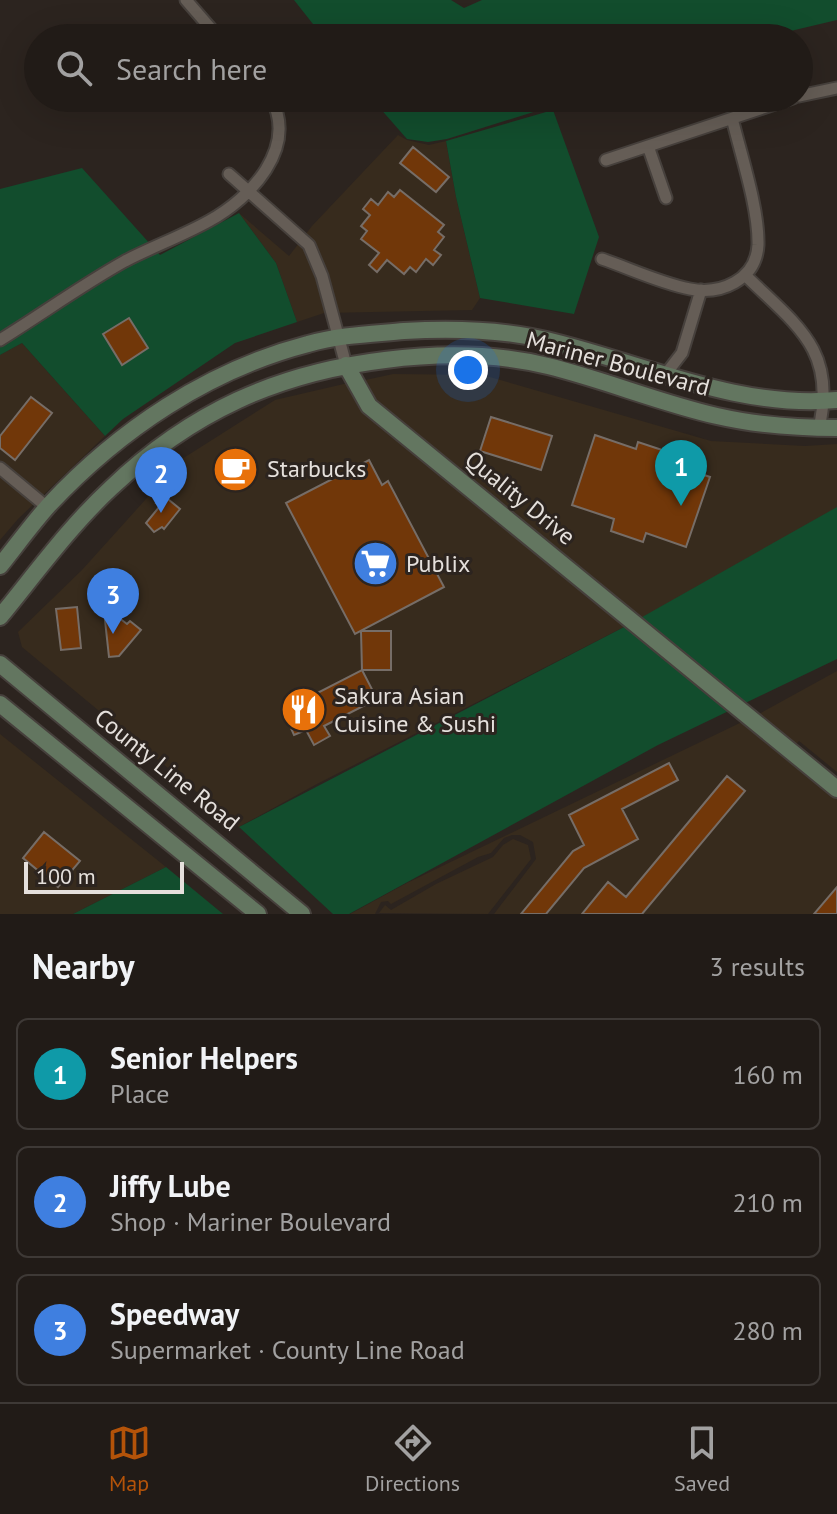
<!DOCTYPE html>
<html lang="en">
<head>
<meta charset="utf-8">
<style>
	body { margin:0; font-family:"PT Sans",sans-serif; background:#2d2824; color:#f1f3f6 }
	.scale { position:absolute; left:24px; bottom:20px; width:160px; box-sizing:border-box; padding-left:8px; border:4px solid #e5e0dc; border-top:0; font-size:22px; line-height:28px; white-space:nowrap; color:#e5e0dc; -webkit-text-stroke:6px #2c241f; paint-order:stroke }
	.you { position:absolute; left:468px; top:370px; width:28px; height:28px; margin:-20px; border:6px solid #fff; border-radius:50%; background:#1a73e8; box-shadow:0 0 0 12px #1a73e833 }
	.badge { display:grid; place-items:center; width:52px; height:52px; border-radius:50%; background:#b45309; color:#fff; font-size:26px; font-weight:700 }
	.pin { position:absolute; translate:-50% -66px; filter:drop-shadow(0 2px 4px #0008) }
	.pin::after { content:''; position:absolute; top:42px; width:28px; height:24px; background:inherit; clip-path:polygon(0 0,100% 0,50% 100%) }
	.list { margin:0; padding:0; list-style:none }
	h2 { display:flex; justify-content:space-between; align-items:center; height:104px; margin:0; padding:0 32px; font-size:34px }
	h2 small { font-size:26px; font-weight:400; color:#a2a1a1 }
	.list li { display:grid; grid-template-columns:52px 1fr auto; gap:24px; align-items:center; box-sizing:border-box; height:112px; margin:0 16px 16px; padding:0 16px; border:2px solid #3e3936; border-radius:12px }
	.list b { display:block; font-size:30px; white-space:nowrap }
	.list p { margin:0; font-size:26px; white-space:nowrap; color:#a2a1a1 }
	.list em { font-size:26px; font-style:normal; color:#a2a1a1 }
	.icon { flex:none; width:44px; height:44px; fill:none; stroke:currentColor; stroke-width:2; stroke-linecap:round; stroke-linejoin:round }
	.map { position:relative; flex:none; width:837px; height:914px; overflow:hidden }
	.search { position:absolute; background:#211b17; box-shadow:0 8px 32px #0002; left:24px; right:24px; top:24px; height:88px; display:flex; align-items:center; gap:20px; box-sizing:border-box; padding:0 28px; border-radius:44px; color:#a2a1a1; font-size:30px }
	.sheet { height:488px; background:#211b17 }
	nav { display:flex; justify-content:space-around; align-items:center; box-sizing:border-box; height:112px; border-top:2px solid #3e3936; background:#211b17; font-size:22px; color:#a2a1a1 }
	nav a { display:grid; justify-items:center; gap:4px }
	nav .on { color:#b45309 }
	.map>svg:first-child { display:block }
	.commercial { fill:#372b1d }
	.green { fill:#124d2d }
	.building { fill:#713709; stroke:#766d67; stroke-width:2 }
	.lines { fill:none; stroke-linecap:round; stroke-linejoin:round }
	.street-casing { stroke:#46403c; stroke-width:15 }
	.secondary-casing { stroke:#46403c; stroke-width:20 }
	.street { stroke:#655d56; stroke-width:11 }
	.secondary { stroke:#637660; stroke-width:16 }
	.labels { text-anchor:middle; stroke-width:6; stroke-linejoin:round; paint-order:stroke }
	.street-label { font-size:24px; fill:#e5e0dc; stroke:#2c241f }
	.poi-label { font-size:24px; fill:#e5e0dc; stroke:#2c241f; text-anchor:start }
</style>
</head>
<body>
<div class="map">
<svg width="837" height="914" viewBox="0 0 837 914">
	<rect width="100%" height="100%" fill="#2c241f"/>
	<path class="commercial" d="M 398,135 L 407,140 L 429,145 L 446,141 L 456,197 L 480,298 L 472,310 L 324,313 L 297,322 L 276,263 L 239,213 L 289,256 L 312,226 Z
		M 22,343 L 105,436 L 18,519 L 0,540 L 0,355 Z
		M 393,374 L 483,375 L 711,441 L 805,446 L 837,444 L 837,508 L 640,619 L 374,402 L 361,381 Z
		M 348,383 L 628,625 L 315,785 L 239,827 L 22,647 L 18,632 L 82,570 L 182,459 L 275,400 Z
		M 837,671 L 837,772 L 799,741 L 794,746 L 757,715 Z
		M 744,721 L 837,799 L 837,914 L 494,914 L 536,859 L 533,842 L 520,835 L 512,835 L 504,838 L 491,853 L 478,857 L 391,904 L 388,901 L 381,902 L 375,914 L 350,914 L 407,883 Z
		M 0,734 L 166,867 L 73,914 L 0,914 Z
		M 513,839 L 528,845 L 531,859 L 488,914 L 379,913 L 385,905 L 391,910 L 436,884 L 493,857 L 503,845 Z"/>
	<path class="green" d="M 294,0 L 451,0 L 464,8 L 482,0 L 837,0 L 837,20 L 761,38 L 324,38 Z
		M 371,98 L 578,98 L 447,139 L 428,142 L 407,139 Z
		M 553,110 L 599,237 L 574,314 L 480,298 L 456,197 L 446,141 Z
		M 82,168 L 160,255 L 239,213 L 276,263 L 297,322 L 235,343 L 123,419 L 105,436 L 22,343 L 0,355 L 0,189 Z
		M 837,507 L 837,659 L 658,745 L 349,914 L 333,914 L 239,827 L 628,625 Z
		M 166,867 L 223,914 L 73,914 Z"/>
	<path class="building" d="M 413,147 L 449,177 L 436,192 L 400,163 Z
		M 400,190 L 444,225 L 438,232 L 444,237 L 434,250 L 441,255 L 433,265 L 426,259 L 416,272 L 410,267 L 404,274 L 387,260 L 377,272 L 369,265 L 379,253 L 361,239 L 367,231 L 361,226 L 370,215 L 363,209 L 371,199 L 378,205 L 388,192 L 394,197 Z
		M 129,318 L 148,348 L 122,365 L 103,334 Z
		M 31,397 L 52,413 L 15,460 L 0,448 L 0,436 Z
		M 491,417 L 552,436 L 541,470 L 480,451 Z
		M 595,435 L 636,449 L 638,442 L 671,453 L 668,463 L 710,477 L 686,547 L 646,533 L 643,542 L 611,531 L 614,519 L 572,505 Z
		M 369,460 L 382,485 L 388,481 L 444,587 L 355,634 L 286,503 Z
		M 163,495 L 180,509 L 164,529 L 162,527 L 154,532 L 146,523 L 160,506 L 156,503 Z
		M 77,607 L 81,648 L 61,650 L 56,609 Z
		M 104,611 L 110,611 L 127,624 L 130,621 L 141,630 L 119,656 L 109,657 Z
		M 361,631 L 391,631 L 391,670 L 362,670 Z
		M 362,670 L 377,699 L 324,726 L 330,736 L 314,745 L 306,730 L 294,735 L 290,726 L 301,721 L 294,705 Z
		M 669,763 L 678,780 L 622,809 L 638,839 L 584,868 L 546,914 L 521,914 L 573,851 L 584,845 L 569,815 Z
		M 727,776 L 745,791 L 642,914 L 582,914 L 608,882 L 626,897 Z
		M 44,832 L 80,861 L 58,887 L 23,858 Z
		M 837,887 L 837,914 L 814,914 Z"/>
	<g class="lines">
		<defs>
			<path id="street" d="M 186,0 L 219,38
				M 799,96 L 837,88
				M 648,146 L 666,198
				M 606,160 L 793,98
				M 229,174 L 309,245 L 322,276 L 346,365
				M 602,259 C 631,269 660,283 690,289 C 721,295 756,280 758,245 C 759,209 741,155 732,118
				M 745,275 C 796,325 837,349 819,428
				M 0,340 C 42,314 82,285 125,261 C 152,247 182,236 209,221 C 251,198 298,148 271,98
				M 665,375 L 682,353 L 701,290
				M 0,468 L 47,507"/>
			<path id="secondary" d="M 346,365 L 369,406 L 837,789
				M 0,566 C 16,546 32,524 49,505 C 119,430 208,370 308,344 C 339,335 372,334 404,331 C 455,328 505,329 554,342 C 647,365 739,409 837,400
				M 0,617 C 36,573 70,526 111,488 C 191,412 277,373 385,360 C 439,353 495,353 548,366 C 605,380 660,403 717,416 C 756,425 796,428 837,428
				M 0,664 L 302,914
				M 0,704 L 258,914"/>
		</defs>
		<use href="#street" class="street-casing"/>
		<use href="#secondary" class="secondary-casing"/>
		<use href="#street" class="street"/>
		<use href="#secondary" class="secondary"/>
	</g>
	<defs>
		<symbol id="cafe-disc" viewBox="-11 -11 22 22"><circle r="9.5" fill="#e8710a" stroke="#2c241f"/><path d="M-5.5-4.5H6V0H3Q3 3.5 0 3.5H-2.5Q-5.5 3.5-5.5 0ZM3-3.2v2h1.7v-2ZM-6 4.5H4V6H-6Z" fill="#fff"/></symbol>
		<symbol id="supermarket-disc" viewBox="-11 -11 22 22"><circle r="9.5" fill="#3f7fe0" stroke="#2c241f"/><path d="M-6-5.5h2.5l.6 2H6L4.5 2H-2.5L-4.4-4H-6ZM-1.5 3.2a1.3 1.3 0 1 0 .1 0ZM3 3.2a1.3 1.3 0 1 0 .1 0Z" fill="#fff"/></symbol>
		<symbol id="restaurant-disc" viewBox="-11 -11 22 22"><circle r="9.5" fill="#e8710a" stroke="#2c241f"/><path d="M-5-6h1v4h1v-4h1v4h1v-4h1v5L-1.5 .5V6h-2V.5L-5-1ZM5-6V6H3V1.5H1.5Q1.5-4 5-6Z" fill="#fff"/></symbol>
	</defs>
	<g fill-rule="evenodd">
		<use href="#cafe-disc" x="210" y="444" width="51" height="51"/>
		<use href="#supermarket-disc" x="350" y="538" width="51" height="51"/>
		<use href="#restaurant-disc" x="278" y="684" width="51" height="51"/>
	</g>
	<g class="labels">
		<g class="street-label">
			<text transform="translate(618 364) rotate(15)" y="8">Mariner Boulevard</text>
			<text transform="translate(520 498) rotate(39)" y="8">Quality Drive</text>
			<text transform="translate(167 770) rotate(39)" y="8">County Line Road</text>
		</g>
		<g class="poi-label">
			<text x="267" y="477">Starbucks</text>
			<text x="406" y="572">Publix</text>
			<text x="334" y="704">Sakura Asian<tspan x="334" dy="28">Cuisine &amp; Sushi</tspan></text>
		</g>
	</g>
</svg>
<div class="scale">100 m</div>
<div class="you"></div>
<div class="pin badge" style="left:681px;top:506px;background:#0f9aa8">1</div>
<div class="pin badge" style="left:161px;top:513px;background:#3f7fe0">2</div>
<div class="pin badge" style="left:113px;top:634px;background:#3f7fe0">3</div>
<div class="search"><svg class="icon" aria-label="search" viewBox="0 0 24 24"><circle cx="10" cy="10" r="6"/><path d="M15 15l6 6"/></svg>Search here</div>
</div>
<section class="sheet">
<h2>Nearby<small>3 results</small></h2>
<ul class="list">
<li><span class="badge" style="background:#0f9aa8">1</span><div><b>Senior Helpers</b><p>Place</p></div><em>160 m</em></li>
<li><span class="badge" style="background:#3f7fe0">2</span><div><b>Jiffy Lube</b><p>Shop · Mariner Boulevard</p></div><em>210 m</em></li>
<li><span class="badge" style="background:#3f7fe0">3</span><div><b>Speedway</b><p>Supermarket · County Line Road</p></div><em>280 m</em></li>
</ul>
</section>
<nav>
<a class="on"><svg class="icon" aria-label="map" viewBox="0 0 24 24"><path d="M3 6l6-2 6 2 6-2v14l-6 2-6-2-6 2zM9 4v14M15 6v14"/></svg>Map</a>
<a><svg class="icon" aria-label="directions" viewBox="0 0 24 24"><path d="M12 3l9 9-9 9-9-9zM9 14v-3h6M13 9l2 2-2 2"/></svg>Directions</a>
<a><svg class="icon" aria-label="saved" viewBox="0 0 24 24"><path d="M7 4h10v16l-5-4-5 4z"/></svg>Saved</a>
</nav>
</body>
</html>
